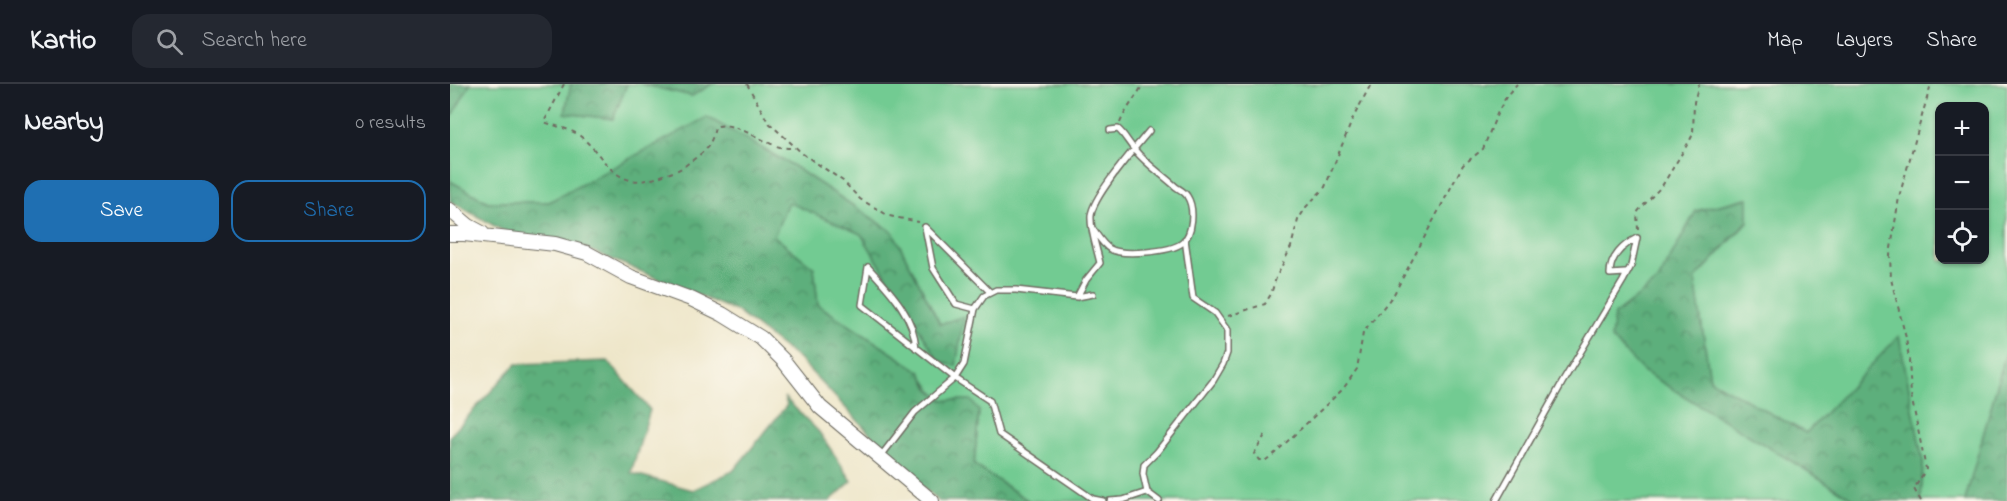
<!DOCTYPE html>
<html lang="en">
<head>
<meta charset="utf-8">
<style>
	body { margin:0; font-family:"Indie Flower",sans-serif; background:#242831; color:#f1f3f6 }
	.controls { position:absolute; right:18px; top:18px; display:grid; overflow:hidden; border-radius:12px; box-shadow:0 2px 4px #0004 }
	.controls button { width:54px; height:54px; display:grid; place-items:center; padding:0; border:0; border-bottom:2px solid #363941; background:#171b24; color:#f1f3f6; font:30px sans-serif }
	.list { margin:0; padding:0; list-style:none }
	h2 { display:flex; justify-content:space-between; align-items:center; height:78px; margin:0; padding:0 24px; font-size:26px }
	h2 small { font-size:20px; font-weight:400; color:#9ea1a6 }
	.actions { display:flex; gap:12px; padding:18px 24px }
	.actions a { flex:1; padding:14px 0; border:2px solid #1f6fb2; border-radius:18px; text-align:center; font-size:21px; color:#1f6fb2 }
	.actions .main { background:#1f6fb2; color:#fff }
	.icon { flex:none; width:33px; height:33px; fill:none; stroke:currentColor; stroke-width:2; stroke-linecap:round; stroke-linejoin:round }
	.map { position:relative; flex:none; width:1557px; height:417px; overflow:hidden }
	header { display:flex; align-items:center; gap:36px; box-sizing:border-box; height:84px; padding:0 30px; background:#171b24; border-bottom:2px solid #363941 }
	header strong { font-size:28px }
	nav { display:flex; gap:33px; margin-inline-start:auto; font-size:21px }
	.search { width:420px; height:54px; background:#242831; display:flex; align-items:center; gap:15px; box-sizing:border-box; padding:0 21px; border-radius:18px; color:#9ea1a6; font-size:22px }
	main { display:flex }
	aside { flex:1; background:#171b24 }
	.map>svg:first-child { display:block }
	.grass { fill:#72cb92; stroke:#4e7b5e; stroke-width:1.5; fill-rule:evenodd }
	.forest { fill:url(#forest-crowns); stroke:#446d54; stroke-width:1.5 }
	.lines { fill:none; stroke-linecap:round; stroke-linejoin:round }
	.service-casing { stroke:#6f6c62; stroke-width:8 }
	.tertiary-casing { stroke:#6f6c62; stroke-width:16 }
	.path { stroke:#6f6c62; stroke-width:2; stroke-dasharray:4.5 4.5; stroke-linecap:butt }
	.service { stroke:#fff; stroke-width:5 }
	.tertiary { stroke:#fff; stroke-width:14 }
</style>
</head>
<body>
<header>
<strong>Kartio</strong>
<div class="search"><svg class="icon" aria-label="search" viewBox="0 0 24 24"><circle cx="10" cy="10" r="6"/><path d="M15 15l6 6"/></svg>Search here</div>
<nav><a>Map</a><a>Layers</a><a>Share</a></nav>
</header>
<main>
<aside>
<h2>Nearby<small>0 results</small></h2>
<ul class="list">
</ul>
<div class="actions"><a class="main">Save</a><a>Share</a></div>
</aside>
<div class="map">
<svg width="1557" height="417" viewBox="0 0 1557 417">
	<defs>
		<pattern id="forest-crowns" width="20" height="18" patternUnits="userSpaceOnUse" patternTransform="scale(1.5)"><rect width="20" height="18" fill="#5daf7c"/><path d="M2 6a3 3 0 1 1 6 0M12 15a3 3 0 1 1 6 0" fill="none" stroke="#4d8f66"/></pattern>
	</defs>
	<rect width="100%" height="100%" fill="#fbf7ec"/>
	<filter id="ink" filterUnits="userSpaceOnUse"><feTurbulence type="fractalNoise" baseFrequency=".0167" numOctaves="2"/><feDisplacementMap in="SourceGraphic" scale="12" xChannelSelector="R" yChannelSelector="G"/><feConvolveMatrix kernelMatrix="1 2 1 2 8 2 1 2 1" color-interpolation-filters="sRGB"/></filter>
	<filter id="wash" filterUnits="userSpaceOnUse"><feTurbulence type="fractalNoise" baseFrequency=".008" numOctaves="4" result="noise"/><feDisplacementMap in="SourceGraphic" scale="24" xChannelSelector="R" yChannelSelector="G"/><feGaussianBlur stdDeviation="1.35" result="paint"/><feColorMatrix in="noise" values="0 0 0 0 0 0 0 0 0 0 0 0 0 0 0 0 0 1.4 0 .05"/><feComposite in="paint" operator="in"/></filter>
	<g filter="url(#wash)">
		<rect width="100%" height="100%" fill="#eee6c9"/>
		<path class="grass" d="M 20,0 L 121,0 L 115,29 L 163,35 L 177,0 L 191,0 L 242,12 L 262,0 L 1557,0 L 1557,265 L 1515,417 L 1471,417 L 1473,378 L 1449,253 L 1356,349 L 1260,296 L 1245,195 L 1298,138 L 1297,114 L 1246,127 L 1208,197 L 1164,231 L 1193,287 L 1407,417 L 579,417 L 524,381 L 529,327 C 498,318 486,319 471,288 L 368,221 L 364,184 L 324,152 L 338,117 L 411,150 L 490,277 L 490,240 L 443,148 L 340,80 L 257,34 L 99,118 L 38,118 L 0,97 L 0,36 ZM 1490,22 L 1534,22 L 1534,176 L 1490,176 Z"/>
		<path class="forest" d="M 0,0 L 20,0 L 0,36 Z
			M 121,0 L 177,0 L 163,35 L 115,29 Z
			M 191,0 L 262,0 L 242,12 Z
			M 257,33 L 340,80 L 443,148 L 490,240 L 514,232 L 506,282 L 489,277 L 411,150 L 338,118 L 324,152 L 364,184 L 368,221 L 471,288 L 479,304 L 492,316 L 521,316 L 529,327 L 524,381 L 579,417 L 489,417 L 468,400 L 350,276 L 286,227 L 130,162 L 57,149 L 0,117 L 0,97 L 38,118 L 99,118 Z
			M 1298,114 L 1298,137 L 1245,195 L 1260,296 L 1356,349 L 1449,252 L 1473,378 L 1471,417 L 1407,417 L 1193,287 L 1161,254 L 1164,231 L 1208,197 L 1246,127 Z
			M 1557,265 L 1557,417 L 1515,417 Z
			M 158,277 L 200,326 L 181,389 L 243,406 L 283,387 L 337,321 L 334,313 L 369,348 L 402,397 L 380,417 L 0,417 L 0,352 L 66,280 Z"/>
	</g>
	<g filter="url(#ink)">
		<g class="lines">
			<defs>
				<path id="service" d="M 642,144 C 648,152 652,160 660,165 C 672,172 721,168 732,159 C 743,150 745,124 737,112 C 735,108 729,105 726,103 C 713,91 696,80 685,66 C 678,59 676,52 668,45 L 660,46
					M 627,213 L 636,196 L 650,179 C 647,165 640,146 641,132 C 642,113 685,64 699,47
					M 525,225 L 506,220 L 483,184 L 475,143 L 540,208
					M 466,264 C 464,231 439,206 418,183 L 412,221 L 505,294 L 540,317 L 549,350 L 643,415 L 653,417
					M 431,372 L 465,328 L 505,294 L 514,280 L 525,225 L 534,212 L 546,206 L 566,206 L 627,213 L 643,210
					M 697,408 L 709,417
					M 660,417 L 673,416 L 697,408 L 693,390 L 694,381 L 707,368 L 763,297 L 773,280 L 777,269 L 777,246 L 765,229 L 743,214 L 735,155
					M 1046,417 L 1112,299 L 1173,197 L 1181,182 L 1187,154 C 1173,161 1160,173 1160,190 L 1175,189 L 1175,192"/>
				<path id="tertiary" d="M 0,126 L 19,142 L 32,149
					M 0,150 L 14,150 L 105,160 L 137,169 L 181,193 L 241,215 L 272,230 L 311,254 L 333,276 L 370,323 L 482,417"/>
			</defs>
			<use href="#service" class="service-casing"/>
			<use href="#tertiary" class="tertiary-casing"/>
			<path class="path" d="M 114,0 L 94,38 C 105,42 120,45 129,51 C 158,74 164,110 211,92 C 219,89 229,87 236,81 C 253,68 261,65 265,43 C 282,35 313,59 330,63 C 335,64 340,64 345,64
				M 297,0 L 318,38 L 353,70 L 393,97 L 410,115 L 439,132 L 469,138
				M 670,39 C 676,24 686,14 693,0
				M 1188,146 L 1187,129 L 1190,125 L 1212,102 L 1240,56 L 1243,50 L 1244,18 L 1249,0
				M 778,232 L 815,220 L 821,210 L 826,194 L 841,163 L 848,136 L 856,123 L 875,103 L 903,34 L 921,0
				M 815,351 L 804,370 L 809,376 L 816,376 L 824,370 L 893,305 L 907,285 L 913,249 L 944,210 L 1013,81 L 1033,65 L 1047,30 L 1057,11 L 1067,0
				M 1471,417 L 1464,405 L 1476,385 L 1461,311 L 1459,276 L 1456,254 L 1441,195 L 1440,171 L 1449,113 L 1481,0"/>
			<use href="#service" class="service"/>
			<use href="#tertiary" class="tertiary"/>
		</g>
	</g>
</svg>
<div class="controls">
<button>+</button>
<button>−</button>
<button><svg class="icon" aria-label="locate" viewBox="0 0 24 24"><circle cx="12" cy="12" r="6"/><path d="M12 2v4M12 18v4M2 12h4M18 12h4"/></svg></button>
</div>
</div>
</main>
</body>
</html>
